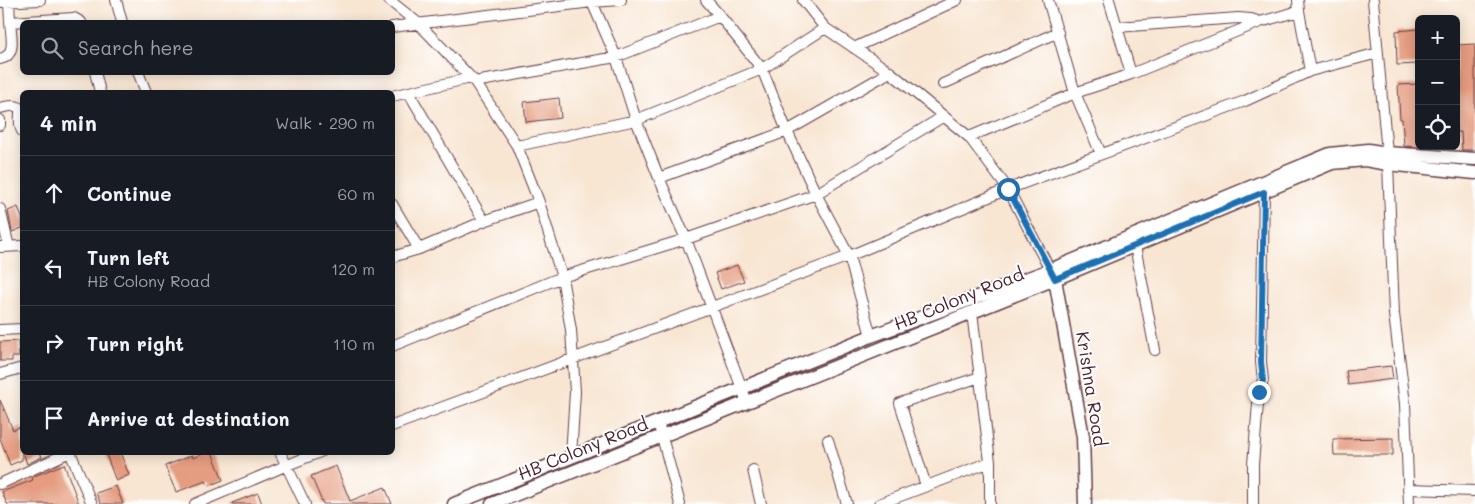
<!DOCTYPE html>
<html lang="en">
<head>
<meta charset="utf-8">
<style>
	body { margin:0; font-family:Mali,sans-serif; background:#242831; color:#f1f3f6 }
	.controls { position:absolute; right:15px; top:15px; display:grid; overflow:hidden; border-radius:8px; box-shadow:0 2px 12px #0003 }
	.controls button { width:45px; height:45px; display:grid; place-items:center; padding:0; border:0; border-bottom:1px solid #363941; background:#171b24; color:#f1f3f6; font:25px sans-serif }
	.stop { position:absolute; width:15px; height:15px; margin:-11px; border:4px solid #1f6fb2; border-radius:50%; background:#fff }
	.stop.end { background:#1f6fb2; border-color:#fff; box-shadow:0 1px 5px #0008 }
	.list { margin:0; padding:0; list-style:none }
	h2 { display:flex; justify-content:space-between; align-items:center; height:65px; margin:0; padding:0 20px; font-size:21px }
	h2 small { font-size:16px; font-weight:400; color:#9ea1a6 }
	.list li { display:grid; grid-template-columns:32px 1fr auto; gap:15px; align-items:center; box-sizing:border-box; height:75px; padding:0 20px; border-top:1px solid #363941 }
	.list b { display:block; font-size:19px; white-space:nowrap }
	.list p { margin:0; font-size:16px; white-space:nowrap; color:#9ea1a6 }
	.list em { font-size:16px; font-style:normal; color:#9ea1a6 }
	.icon { flex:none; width:28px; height:28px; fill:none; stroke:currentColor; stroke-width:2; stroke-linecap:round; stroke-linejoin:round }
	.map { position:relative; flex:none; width:1475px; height:504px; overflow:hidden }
	.search { position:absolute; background:#171b24; box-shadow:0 2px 12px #0003; left:20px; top:20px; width:375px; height:55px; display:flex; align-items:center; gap:12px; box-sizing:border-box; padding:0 18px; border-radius:8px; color:#9ea1a6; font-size:19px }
	.panel { position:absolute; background:#171b24; box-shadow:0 2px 12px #0003; left:20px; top:90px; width:375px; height:365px; border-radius:8px }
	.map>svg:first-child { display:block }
	.building { fill:#e59c80 }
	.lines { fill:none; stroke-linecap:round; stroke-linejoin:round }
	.minor-casing { stroke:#643d44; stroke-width:12 }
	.tertiary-casing { stroke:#643d44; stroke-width:15 }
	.minor { stroke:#fff; stroke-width:10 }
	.tertiary { stroke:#fff; stroke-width:12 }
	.route { stroke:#1f6fb2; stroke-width:6 }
	.labels { text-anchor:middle; stroke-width:4; stroke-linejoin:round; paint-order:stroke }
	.street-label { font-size:18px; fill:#4a1f2b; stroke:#fff }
</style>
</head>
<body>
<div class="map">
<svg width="1475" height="504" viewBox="0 0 1475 504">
	<rect width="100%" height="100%" fill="#fff"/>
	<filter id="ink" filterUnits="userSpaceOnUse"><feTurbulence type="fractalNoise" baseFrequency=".02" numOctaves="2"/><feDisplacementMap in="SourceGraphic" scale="10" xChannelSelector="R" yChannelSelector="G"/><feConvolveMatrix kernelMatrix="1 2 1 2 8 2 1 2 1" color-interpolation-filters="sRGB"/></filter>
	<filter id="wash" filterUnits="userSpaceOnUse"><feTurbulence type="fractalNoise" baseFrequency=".0096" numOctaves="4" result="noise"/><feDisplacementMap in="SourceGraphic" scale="20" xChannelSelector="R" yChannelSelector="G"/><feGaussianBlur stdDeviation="1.12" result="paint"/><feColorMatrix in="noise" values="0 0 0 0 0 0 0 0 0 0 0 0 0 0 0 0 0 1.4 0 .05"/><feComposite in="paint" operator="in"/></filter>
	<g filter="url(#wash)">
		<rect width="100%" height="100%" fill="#f8e6d3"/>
		<g id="blocks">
			<path class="building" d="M 1419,29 L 1419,64 L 1397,65 L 1396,31 Z
				M 1475,44 L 1475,150 L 1462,150 L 1461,132 L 1456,132 L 1456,45 Z
				M 1419,84 L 1419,147 L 1404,146 L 1402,119 L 1400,119 L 1398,85 Z
				M 559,98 L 561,118 L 526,122 L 524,102 Z
				M 18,207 L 22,218 L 22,228 L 12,232 L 8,211 Z
				M 737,265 L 744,281 L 721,289 L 715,273 Z
				M 18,341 L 19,357 L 12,357 L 12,361 L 0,361 L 0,342 Z
				M 1391,366 L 1393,379 L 1348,385 L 1346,371 Z
				M 0,400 L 13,430 L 22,426 L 22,460 L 10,465 L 0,438 Z
				M 1393,438 L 1393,455 L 1334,455 L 1333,439 Z
				M 23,452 L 40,452 L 42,457 L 27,464 Z
				M 105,452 L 120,452 L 129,475 L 116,481 Z
				M 205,452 L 212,452 L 223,480 L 208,486 L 206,481 L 176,492 L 165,466 L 192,455 L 193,458 Z
				M 64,464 L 79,504 L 7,504 L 2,492 L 33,480 L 32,477 Z
				M 336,466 L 350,501 L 385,487 L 392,504 L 323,504 L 311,476 Z
				M 116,486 L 123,504 L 101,504 L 96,493 Z
				M 258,493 L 262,504 L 232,504 L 232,503 Z"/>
		</g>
	</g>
	<g filter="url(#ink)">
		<use href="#blocks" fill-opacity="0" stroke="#643d44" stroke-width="1"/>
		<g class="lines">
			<defs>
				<path id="minor" d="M 116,0 L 122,22
					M 389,0 L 419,24 L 475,82 L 517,146 L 539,202 L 562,277 L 571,330 L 575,392 L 571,456
					M 706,0 L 720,16 L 762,69 L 787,131 L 816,194 L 849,256 L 871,336
					M 803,0 L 825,28 L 890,72 L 969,137 L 1008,189 L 1050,270
					M 1048,0 L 1075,93 L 1101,154
					M 1109,0 L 1131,74
					M 1373,0 L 1388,164 L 1394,314 L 1405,404 L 1409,504
					M 0,2 L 40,0
					M 9,2 L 10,22
					M 592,2 L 616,57 L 636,120 L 659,178 L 686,239 L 747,402
					M 392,27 L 592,2 L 621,0
					M 1117,27 L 1238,18 L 1251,19 L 1260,22
					M 854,48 L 957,0
					M 0,59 C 17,56 11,35 10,22 L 74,18 L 81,22
					M 1310,71 L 1378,53
					M 95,72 L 100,92
					M 138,72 L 146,92
					M 475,82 L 616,57 L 720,16
					M 943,84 L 1058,32
					M 409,93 L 484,221
					M 392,96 L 471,78
					M 0,108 C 32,100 14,116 22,131
					M 0,120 L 0,125
					M 969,137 L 1075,93 L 1131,74 L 1260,22 L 1299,11
					M 517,146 L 636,120 L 762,69 L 825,28
					M 659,178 L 787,131 L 890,72
					M 392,204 L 419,249
					M 0,209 L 9,247
					M 1135,246 L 1155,350
					M 0,247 L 22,246
					M 392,257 L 419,249 L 484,221 L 539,202
					M 972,312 L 990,462
					M 0,330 L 22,329
					M 392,346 L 562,277 L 686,239 L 816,194 L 944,116
					M 0,374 L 22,368
					M 658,422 L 680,504
					M 392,426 L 849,256 L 1008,189 L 1245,101 L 1310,71 L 1299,11 L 1298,0
					M 828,440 L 847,504
					M 70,452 L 92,504
					M 280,452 L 305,504
					M 753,470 L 761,504
					M 0,484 L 70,452
					M 926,486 L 900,403 L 980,377
					M 1408,489 L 1475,491
					M 195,504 L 285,466 L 320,452
					M 879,504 L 990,462 L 990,504
					M 1253,504 L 1253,464 L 1259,392 L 1263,380 L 1261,362 L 1264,191"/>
				<path id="tertiary" d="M 1052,272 L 1055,279 L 1083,437 L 1085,504
					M 454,504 L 871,336 L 1050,270 L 1330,154 L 1368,150 L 1387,153 L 1475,159
					M 492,504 L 1055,279 L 1332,163 L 1365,160 L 1388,164 L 1475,173"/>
			</defs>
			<use href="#minor" class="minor-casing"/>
			<use href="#tertiary" class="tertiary-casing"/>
			<use href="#minor" class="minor"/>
			<use href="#tertiary" class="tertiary"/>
		</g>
	</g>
	<g class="lines" filter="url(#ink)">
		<path class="route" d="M 1008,189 L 1055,279 L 1264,192 L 1261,362 L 1263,380 L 1259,392"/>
	</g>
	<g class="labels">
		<g class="street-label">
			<text transform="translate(959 299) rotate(-22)" y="6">HB Colony Road</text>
			<text transform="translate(1091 389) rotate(81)" y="6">Krishna Road</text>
			<text transform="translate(583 449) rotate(-22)" y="6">HB Colony Road</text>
		</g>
	</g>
</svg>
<div class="controls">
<button>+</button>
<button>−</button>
<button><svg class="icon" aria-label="locate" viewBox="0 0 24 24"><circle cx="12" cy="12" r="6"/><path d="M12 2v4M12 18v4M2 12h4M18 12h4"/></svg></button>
</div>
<div class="stop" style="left:1008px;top:189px"></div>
<div class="stop end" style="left:1259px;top:392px"></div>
<div class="search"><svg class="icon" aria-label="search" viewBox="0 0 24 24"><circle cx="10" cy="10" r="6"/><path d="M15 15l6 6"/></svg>Search here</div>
<section class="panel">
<h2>4 min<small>Walk · 290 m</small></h2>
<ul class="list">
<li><svg class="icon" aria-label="ahead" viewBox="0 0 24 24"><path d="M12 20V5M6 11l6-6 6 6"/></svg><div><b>Continue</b></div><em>60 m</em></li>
<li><svg class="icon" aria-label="left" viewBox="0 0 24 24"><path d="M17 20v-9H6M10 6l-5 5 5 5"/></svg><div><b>Turn left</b><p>HB Colony Road</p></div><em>120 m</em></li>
<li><svg class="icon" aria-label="right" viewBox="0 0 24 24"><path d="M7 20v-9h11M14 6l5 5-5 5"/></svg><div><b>Turn right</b></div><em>110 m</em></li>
<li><svg class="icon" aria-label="arrive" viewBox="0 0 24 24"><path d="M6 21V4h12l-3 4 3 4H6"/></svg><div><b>Arrive at destination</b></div></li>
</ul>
</section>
</div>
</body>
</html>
